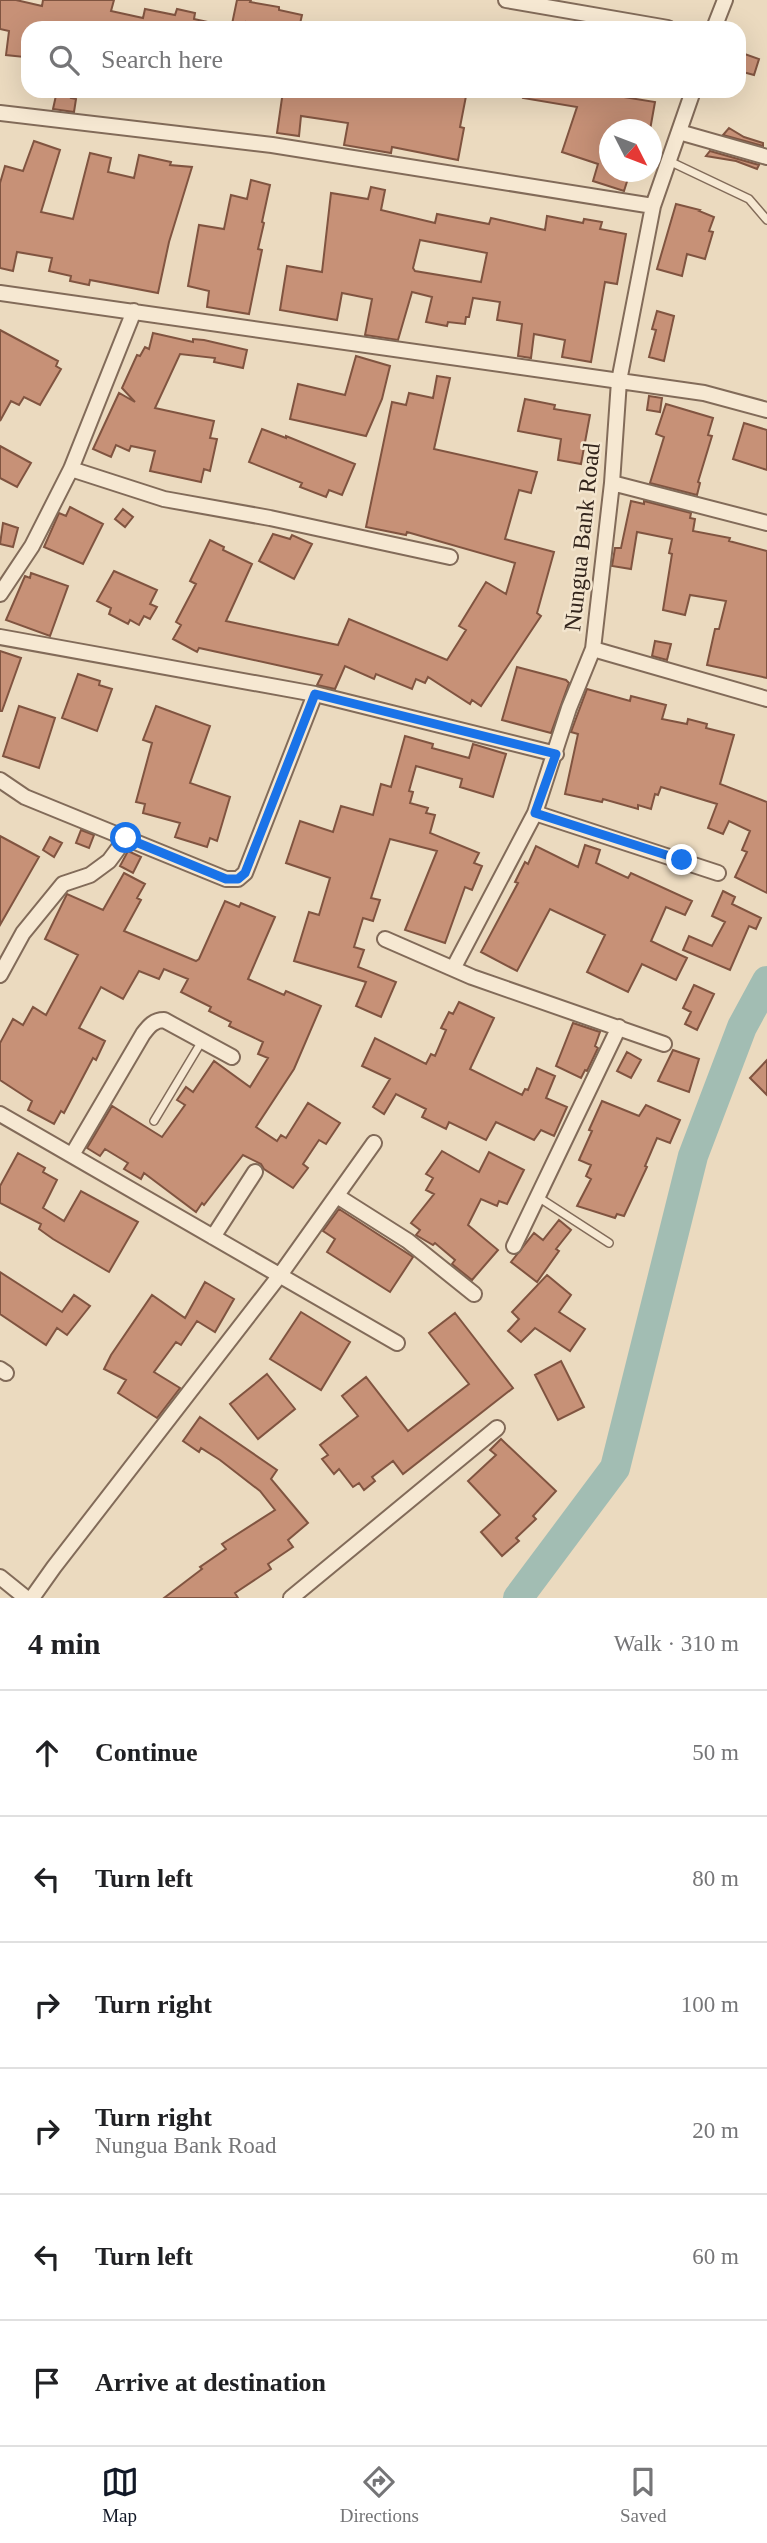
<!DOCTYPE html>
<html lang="en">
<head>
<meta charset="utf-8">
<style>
	body { margin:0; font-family:"Times New Roman",serif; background:#f2f2f2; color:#202124 }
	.compass { position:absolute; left:599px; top:119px; width:63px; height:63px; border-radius:50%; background:#fff; box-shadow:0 7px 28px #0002; rotate:132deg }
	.stop { position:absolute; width:21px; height:21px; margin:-16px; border:5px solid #1a73e8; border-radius:50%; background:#fff }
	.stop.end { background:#1a73e8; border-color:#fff; box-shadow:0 2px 7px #0008 }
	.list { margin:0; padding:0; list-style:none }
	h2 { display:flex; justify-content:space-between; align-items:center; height:91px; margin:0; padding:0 28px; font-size:30px }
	h2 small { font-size:23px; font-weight:400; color:#757577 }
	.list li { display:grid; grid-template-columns:46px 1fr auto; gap:21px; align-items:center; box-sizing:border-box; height:126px; padding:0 28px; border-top:2px solid #e0e0e0 }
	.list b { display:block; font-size:26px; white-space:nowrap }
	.list p { margin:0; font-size:23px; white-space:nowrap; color:#757577 }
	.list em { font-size:23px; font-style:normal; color:#757577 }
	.icon { flex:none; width:38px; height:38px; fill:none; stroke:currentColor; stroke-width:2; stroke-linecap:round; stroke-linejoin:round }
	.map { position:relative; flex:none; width:767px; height:1598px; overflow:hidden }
	.search { position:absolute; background:#fff; box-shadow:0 7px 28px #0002; left:21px; right:21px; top:21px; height:77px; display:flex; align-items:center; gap:18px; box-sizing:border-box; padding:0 24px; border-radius:21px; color:#757577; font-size:26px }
	.sheet { height:847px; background:#fff }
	nav { display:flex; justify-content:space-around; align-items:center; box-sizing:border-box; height:98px; border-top:2px solid #e0e0e0; background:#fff; font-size:19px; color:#757577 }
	nav a { display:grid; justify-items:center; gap:4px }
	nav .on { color:#111827 }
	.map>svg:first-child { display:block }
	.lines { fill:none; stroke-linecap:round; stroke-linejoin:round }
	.river { stroke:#a2bdb3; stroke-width:30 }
	.building { fill:#c79177; stroke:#805440; stroke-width:2; fill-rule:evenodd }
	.service-casing { stroke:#826b59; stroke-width:10 }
	.minor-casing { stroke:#826b59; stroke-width:18 }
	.service { stroke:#f6e8d2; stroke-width:7 }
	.minor { stroke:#f6e8d2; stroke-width:14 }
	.route { stroke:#1a73e8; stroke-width:9 }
	.labels { text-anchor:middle; stroke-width:5; stroke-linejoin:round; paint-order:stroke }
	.street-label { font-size:24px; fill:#33251c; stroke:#f3e5ce }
</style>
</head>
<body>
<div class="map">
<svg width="767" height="1598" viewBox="0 0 767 1598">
	<rect width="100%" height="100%" fill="#ebdabf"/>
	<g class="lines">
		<path class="river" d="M 518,1598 L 615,1468 L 693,1156 L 742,1027 L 767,981"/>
	</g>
	<path class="building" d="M 0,0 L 16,0 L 42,6 L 43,0 L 114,0 L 111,11 L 143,18 L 145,9 L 175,15 L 177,9 L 195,13 L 194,19 L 208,22 L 207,28 L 28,28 L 24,57 L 6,55 L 9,31 L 0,29 Z
		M 237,0 L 251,0 L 250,2 L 279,7 L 279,10 L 302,15 L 299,28 L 279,28 L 246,22 L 245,27 L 232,24 Z
		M 739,52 L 759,59 L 754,75 L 739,71 Z
		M 57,91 L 73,91 L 71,98 L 76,99 L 74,112 L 53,109 Z
		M 283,91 L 467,91 L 460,127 L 464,128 L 458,160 L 392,147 L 391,153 L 344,145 L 348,123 L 301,116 L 299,136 L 277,133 Z
		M 524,91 L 612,91 L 611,95 L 655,102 L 650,130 L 610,130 L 610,172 L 630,172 L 624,191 L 593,181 L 598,164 L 562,152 L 577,107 L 523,98 Z
		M 729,128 L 744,137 L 763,143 L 763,146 L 723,135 Z
		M 34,141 L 60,150 L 41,212 L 73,219 L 90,153 L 111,158 L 108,172 L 134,178 L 139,155 L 171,162 L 170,165 L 192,167 L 169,242 L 158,293 L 90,280 L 89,285 L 70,281 L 71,276 L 49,271 L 52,258 L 17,252 L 13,271 L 0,268 L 0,183 L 5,166 L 23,171 Z
		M 710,151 L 759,165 L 757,169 L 736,161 L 706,156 Z
		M 251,180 L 270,185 L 262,222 L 264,223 L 258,249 L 262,250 L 249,314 L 207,307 L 209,291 L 188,286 L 199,225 L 224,229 L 231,195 L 247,199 Z
		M 371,187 L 385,190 L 381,210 L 435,223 L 437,214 L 489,224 L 491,218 L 545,230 L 547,216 L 583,223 L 584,219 L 602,222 L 600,229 L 626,234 L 617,284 L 605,282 L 591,362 L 562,357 L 565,340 L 534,334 L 531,358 L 518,356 L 522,324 L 497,320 L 500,302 L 473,298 L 469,317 L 466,317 L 465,324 L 448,322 L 447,326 L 426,322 L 432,297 L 412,292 L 398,340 L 365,335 L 372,299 L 342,293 L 337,320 L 280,310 L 287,266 L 322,272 L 331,193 L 368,199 ZM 420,240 L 487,253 L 481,282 L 415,271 L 413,268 Z
		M 676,204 L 700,210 L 699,211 L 714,217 L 709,231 L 713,232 L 705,259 L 687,254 L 682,276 L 657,269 Z
		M 657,311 L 674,316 L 664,361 L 649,357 L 656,330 L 652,329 Z
		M 0,330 L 58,361 L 56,366 L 61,369 L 40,405 L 24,397 L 19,405 L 11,401 L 0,421 Z
		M 153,333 L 193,342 L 193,339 L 204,340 L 247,350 L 243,368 L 214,362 L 215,358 L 180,354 L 155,408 L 214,421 L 210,438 L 217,439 L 210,471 L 204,469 L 201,482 L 150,471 L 155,451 L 131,446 L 129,451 L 116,445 L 111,457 L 93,449 L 119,393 L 135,402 L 122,388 L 137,355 L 140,356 L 145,347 L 149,349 Z
		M 356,356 L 390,366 L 382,399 L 366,436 L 290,419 L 298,384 L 345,395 Z
		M 437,376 L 450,378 L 434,449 L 537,472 L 531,493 L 519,490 L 505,539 L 554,552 L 537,613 L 541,616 L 481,706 L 472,700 L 470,704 L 428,677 L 425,683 L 416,679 L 412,689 L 376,674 L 374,679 L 345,666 L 335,689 L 317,685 L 322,675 L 199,648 L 197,652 L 173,639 L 181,625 L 176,622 L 196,584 L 190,581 L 210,540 L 224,547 L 223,550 L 252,564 L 226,621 L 338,645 L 349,619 L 447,660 L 466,630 L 459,626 L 486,582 L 506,594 L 515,563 L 407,532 L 406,535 L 366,527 L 392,402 L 406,405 L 409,393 L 433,398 Z
		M 649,396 L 662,398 L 660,412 L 647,410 Z
		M 525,399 L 555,405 L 554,409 L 590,415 L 581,464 L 558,460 L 561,439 L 518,431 Z
		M 666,404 L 713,418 L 708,435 L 712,436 L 698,482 L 700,483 L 697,495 L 650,483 L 664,437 L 656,434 Z
		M 744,423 L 767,430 L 767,470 L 733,459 Z
		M 262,429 L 286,438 L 286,436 L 355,464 L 342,495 L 329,490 L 326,497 L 300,487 L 302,483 L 249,462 Z
		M 0,446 L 31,463 L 17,487 L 0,478 Z
		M 631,501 L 644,504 L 644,501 L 691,513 L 690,518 L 695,519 L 693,531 L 730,538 L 729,541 L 767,551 L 767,678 L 707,665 L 715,629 L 719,629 L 726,601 L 690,595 L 685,615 L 663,610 L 672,554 L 669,553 L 672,539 L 637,532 L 631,569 L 612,566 L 615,548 L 621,548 Z
		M 70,507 L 103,524 L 83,564 L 44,547 L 59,513 L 66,516 Z
		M 123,509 L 133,517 L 125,527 L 115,519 Z
		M 3,523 L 18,528 L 13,547 L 0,544 Z
		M 273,534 L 290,539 L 292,535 L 312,544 L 294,579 L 259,561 Z
		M 114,571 L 157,590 L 150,604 L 157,607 L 150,619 L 144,616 L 139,625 L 130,620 L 128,624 L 109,614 L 111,608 L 97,601 Z
		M 31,573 L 68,586 L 50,636 L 6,620 L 25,576 L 30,578 Z
		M 655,641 L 671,644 L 667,660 L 652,656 Z
		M 0,651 L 21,658 L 2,711 L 0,711 Z
		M 517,667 L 566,680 L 569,683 L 551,733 L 502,720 Z
		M 78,674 L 100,681 L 99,685 L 112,689 L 97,731 L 62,718 Z
		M 587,689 L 630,701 L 631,696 L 666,705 L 662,719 L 687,724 L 688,719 L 707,724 L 706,728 L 734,735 L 720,784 L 767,802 L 767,893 L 735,877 L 747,852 L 742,850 L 750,831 L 729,821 L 723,834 L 708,828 L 717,804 L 661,787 L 658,795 L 655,794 L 651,809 L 638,805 L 638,809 L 603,799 L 602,802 L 565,794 L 578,734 L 571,732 Z
		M 19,706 L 55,718 L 39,768 L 3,756 Z
		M 156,706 L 210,726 L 190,783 L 230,797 L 217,841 L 210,838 L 207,847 L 175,837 L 180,823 L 143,813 L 145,804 L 136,802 L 152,743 L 143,740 Z
		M 405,736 L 433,744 L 432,748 L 469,758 L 473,744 L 506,754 L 493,797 L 460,787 L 462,779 L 416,766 L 409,791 L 413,792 L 410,803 L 428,808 L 426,813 L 435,815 L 430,833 L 479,853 L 474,863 L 482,866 L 472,890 L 465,887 L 445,943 L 405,930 L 437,851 L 390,839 L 371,898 L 380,900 L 373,921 L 363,918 L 354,947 L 364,950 L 358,967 L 396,982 L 381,1017 L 356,1006 L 366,982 L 294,961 L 309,912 L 319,915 L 330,878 L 286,863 L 300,821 L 333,832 L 341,806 L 373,815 L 381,784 L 391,787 Z
		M 81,830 L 94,835 L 89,848 L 76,843 Z
		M 0,836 L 39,857 L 0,925 Z
		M 50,837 L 62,843 L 54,857 L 43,850 Z
		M 585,845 L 600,850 L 596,863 L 628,878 L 631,873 L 692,901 L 685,915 L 666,907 L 651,941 L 687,958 L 676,980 L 642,964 L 628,992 L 587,972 L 605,935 L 550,909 L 517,971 L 481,952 L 518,883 L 515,882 L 525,862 L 528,864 L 536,846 L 578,867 Z
		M 128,851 L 141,857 L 133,873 L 120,866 Z
		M 124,873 L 145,884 L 137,898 L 141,900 L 124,931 L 196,961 L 199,959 L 225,901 L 239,907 L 241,903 L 275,917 L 248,979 L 284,995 L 286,991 L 321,1006 L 294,1069 L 256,1127 L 277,1141 L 281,1135 L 286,1138 L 308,1103 L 340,1123 L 326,1144 L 319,1140 L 303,1164 L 308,1168 L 293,1188 L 264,1169 L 261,1164 L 243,1155 L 204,1205 L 202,1203 L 196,1212 L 144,1173 L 141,1179 L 124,1169 L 128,1163 L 105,1149 L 100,1156 L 87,1148 L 112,1106 L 162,1137 L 185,1105 L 177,1100 L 186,1087 L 193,1092 L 214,1061 L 250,1087 L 268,1058 L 258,1054 L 263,1042 L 229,1026 L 231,1022 L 209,1011 L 211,1007 L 181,992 L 188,979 L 164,969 L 159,979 L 139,971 L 123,999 L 101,987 L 79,1028 L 105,1041 L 96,1060 L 93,1058 L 64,1113 L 61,1111 L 54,1124 L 28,1110 L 32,1101 L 0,1080 L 0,1043 L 13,1019 L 23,1025 L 33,1007 L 46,1015 L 78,955 L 45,939 L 67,894 L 103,910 Z
		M 723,891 L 735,897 L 732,904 L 761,918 L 756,929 L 749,926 L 730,970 L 683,950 L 689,936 L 712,946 L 725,922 L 712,916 Z
		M 694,985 L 714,994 L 697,1030 L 685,1024 L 691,1012 L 683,1008 Z
		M 459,1002 L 494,1018 L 470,1069 L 522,1095 L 525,1089 L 528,1090 L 537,1068 L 555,1076 L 546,1098 L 567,1107 L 554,1136 L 541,1130 L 534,1140 L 496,1122 L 486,1140 L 449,1122 L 446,1129 L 422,1117 L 426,1109 L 396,1094 L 384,1114 L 373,1107 L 390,1079 L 362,1066 L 375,1038 L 426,1064 L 431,1054 L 435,1056 L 446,1030 L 441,1028 L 449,1012 L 453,1014 Z
		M 573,1023 L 600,1032 L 595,1046 L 598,1048 L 587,1071 L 585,1070 L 581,1078 L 556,1066 Z
		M 673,1050 L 699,1059 L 689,1092 L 658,1081 Z
		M 627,1052 L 641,1060 L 631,1078 L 617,1071 Z
		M 767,1060 L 767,1095 L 750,1078 Z
		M 602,1101 L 639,1116 L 646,1105 L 680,1120 L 670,1143 L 657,1138 L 645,1166 L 647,1167 L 624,1216 L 617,1214 L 615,1218 L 577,1206 L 591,1179 L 586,1176 L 591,1165 L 579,1160 L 592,1131 L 589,1130 Z
		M 442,1151 L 479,1172 L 489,1152 L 524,1170 L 507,1204 L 499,1201 L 497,1206 L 481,1199 L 468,1225 L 498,1250 L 472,1280 L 452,1264 L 455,1260 L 435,1243 L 433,1245 L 416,1235 L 420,1230 L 411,1223 L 434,1194 L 426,1190 L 433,1178 L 426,1174 Z
		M 18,1153 L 45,1168 L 43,1172 L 57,1180 L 43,1208 L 64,1221 L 81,1191 L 138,1222 L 109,1272 L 53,1239 L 39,1229 L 41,1224 L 0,1203 L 0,1186 Z
		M 339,1209 L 413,1257 L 390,1292 L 327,1252 L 335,1239 L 323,1231 Z
		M 559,1220 L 571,1230 L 556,1249 L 559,1251 L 537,1282 L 511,1262 L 534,1233 L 543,1240 Z
		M 0,1272 L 62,1312 L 74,1295 L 90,1306 L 67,1335 L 57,1328 L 46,1345 L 0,1314 Z
		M 547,1275 L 571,1295 L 559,1312 L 585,1329 L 570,1351 L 535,1328 L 521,1342 L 508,1331 L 519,1319 L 512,1312 Z
		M 205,1282 L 234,1299 L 215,1332 L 197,1321 L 181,1345 L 176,1342 L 154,1372 L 180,1388 L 157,1418 L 118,1393 L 126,1380 L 104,1369 L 111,1355 L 152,1295 L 185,1318 Z
		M 301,1312 L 350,1342 L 321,1390 L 270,1359 Z
		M 455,1313 L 513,1388 L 403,1474 L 393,1461 L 372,1477 L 375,1481 L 364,1490 L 359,1483 L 353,1487 L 339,1469 L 334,1474 L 322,1459 L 328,1455 L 320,1445 L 358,1416 L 342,1396 L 366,1377 L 408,1431 L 469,1384 L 429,1333 Z
		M 561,1361 L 584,1407 L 558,1420 L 535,1375 Z
		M 267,1374 L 295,1409 L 258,1439 L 230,1404 Z
		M 200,1417 L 277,1470 L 271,1479 L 308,1523 L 288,1540 L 293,1547 L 268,1564 L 271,1569 L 235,1593 L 238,1598 L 164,1598 L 202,1569 L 200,1567 L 226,1549 L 222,1544 L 275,1510 L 260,1491 L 220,1460 L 201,1448 L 199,1452 L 183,1441 Z
		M 501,1439 L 556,1491 L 533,1516 L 536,1519 L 516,1538 L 519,1541 L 502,1556 L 481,1532 L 500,1515 L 468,1481 L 496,1455 L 490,1450 Z"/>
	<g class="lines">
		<defs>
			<path id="service" d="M 669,161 L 749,199 L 767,220
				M 154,1121 L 202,1041
				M 538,1197 L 609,1243"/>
			<path id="minor" d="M 506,0 L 668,28
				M 714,28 L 725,0
				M 0,113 L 272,145 L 653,206
				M 679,132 L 767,157
				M 0,293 L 704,393 L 767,410
				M 71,469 L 164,499 L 270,518 L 450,557
				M 612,483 L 767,523
				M 0,594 L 32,546 L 71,469 L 134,311
				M 0,637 L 315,694 L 556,754
				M 593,649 L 767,699
				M 0,780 L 25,797 L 226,879 L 238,879 L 245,873 L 315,694
				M 535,813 L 718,873
				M 385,939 L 472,977 L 664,1044
				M 454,967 L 535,813 L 569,708 L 593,649 L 612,483 L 619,381 L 653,206 L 693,91
				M 0,975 L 23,933 L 63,884 L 90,875 L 109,861 L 126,838
				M 0,1114 L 397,1343
				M 72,1155 L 143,1034 C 149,1026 154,1020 164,1020 L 232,1057
				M 337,1196 L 408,1241 L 474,1294
				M 213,1237 L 255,1172
				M 514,1246 L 619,1027
				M 0,1369 L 6,1373
				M 0,1577 L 26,1598
				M 32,1598 L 54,1567 L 280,1275 L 374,1143
				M 291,1598 L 497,1428"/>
		</defs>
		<use href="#service" class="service-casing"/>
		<use href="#minor" class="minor-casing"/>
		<use href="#service" class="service"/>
		<use href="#minor" class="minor"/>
	</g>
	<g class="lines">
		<path class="route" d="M 126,838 L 226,879 L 238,879 L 245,873 L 315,694 L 556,754 L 535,813 L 682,860"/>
	</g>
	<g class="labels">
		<g class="street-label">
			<text transform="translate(582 537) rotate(-84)" y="8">Nungua Bank Road</text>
		</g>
	</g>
</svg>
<svg class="compass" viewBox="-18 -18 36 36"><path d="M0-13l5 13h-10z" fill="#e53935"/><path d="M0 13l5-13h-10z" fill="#757577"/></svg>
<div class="stop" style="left:126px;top:838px"></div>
<div class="stop end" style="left:682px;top:860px"></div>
<div class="search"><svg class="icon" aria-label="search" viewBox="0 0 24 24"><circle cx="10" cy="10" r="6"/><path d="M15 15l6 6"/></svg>Search here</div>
</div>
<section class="sheet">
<h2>4 min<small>Walk · 310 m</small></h2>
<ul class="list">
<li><svg class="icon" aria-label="ahead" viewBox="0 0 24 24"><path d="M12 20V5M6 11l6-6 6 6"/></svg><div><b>Continue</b></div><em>50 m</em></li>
<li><svg class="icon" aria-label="left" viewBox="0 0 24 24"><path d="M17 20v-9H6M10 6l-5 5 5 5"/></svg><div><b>Turn left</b></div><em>80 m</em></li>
<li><svg class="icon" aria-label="right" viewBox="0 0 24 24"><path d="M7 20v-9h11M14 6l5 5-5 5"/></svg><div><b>Turn right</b></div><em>100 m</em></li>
<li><svg class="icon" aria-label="right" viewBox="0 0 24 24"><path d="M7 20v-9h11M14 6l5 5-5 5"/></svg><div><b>Turn right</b><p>Nungua Bank Road</p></div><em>20 m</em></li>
<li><svg class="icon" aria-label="left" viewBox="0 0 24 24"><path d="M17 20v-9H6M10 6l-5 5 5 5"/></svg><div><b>Turn left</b></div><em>60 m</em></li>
<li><svg class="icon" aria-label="arrive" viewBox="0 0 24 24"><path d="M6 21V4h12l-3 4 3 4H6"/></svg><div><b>Arrive at destination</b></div></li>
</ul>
</section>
<nav>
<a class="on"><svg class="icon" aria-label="map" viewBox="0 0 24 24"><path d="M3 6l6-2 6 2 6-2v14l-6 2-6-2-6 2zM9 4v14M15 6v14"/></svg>Map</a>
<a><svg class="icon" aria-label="directions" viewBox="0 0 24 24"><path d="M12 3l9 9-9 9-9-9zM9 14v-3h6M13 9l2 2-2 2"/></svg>Directions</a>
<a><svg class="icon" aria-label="saved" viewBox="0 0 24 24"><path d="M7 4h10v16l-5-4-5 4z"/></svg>Saved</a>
</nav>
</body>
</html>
